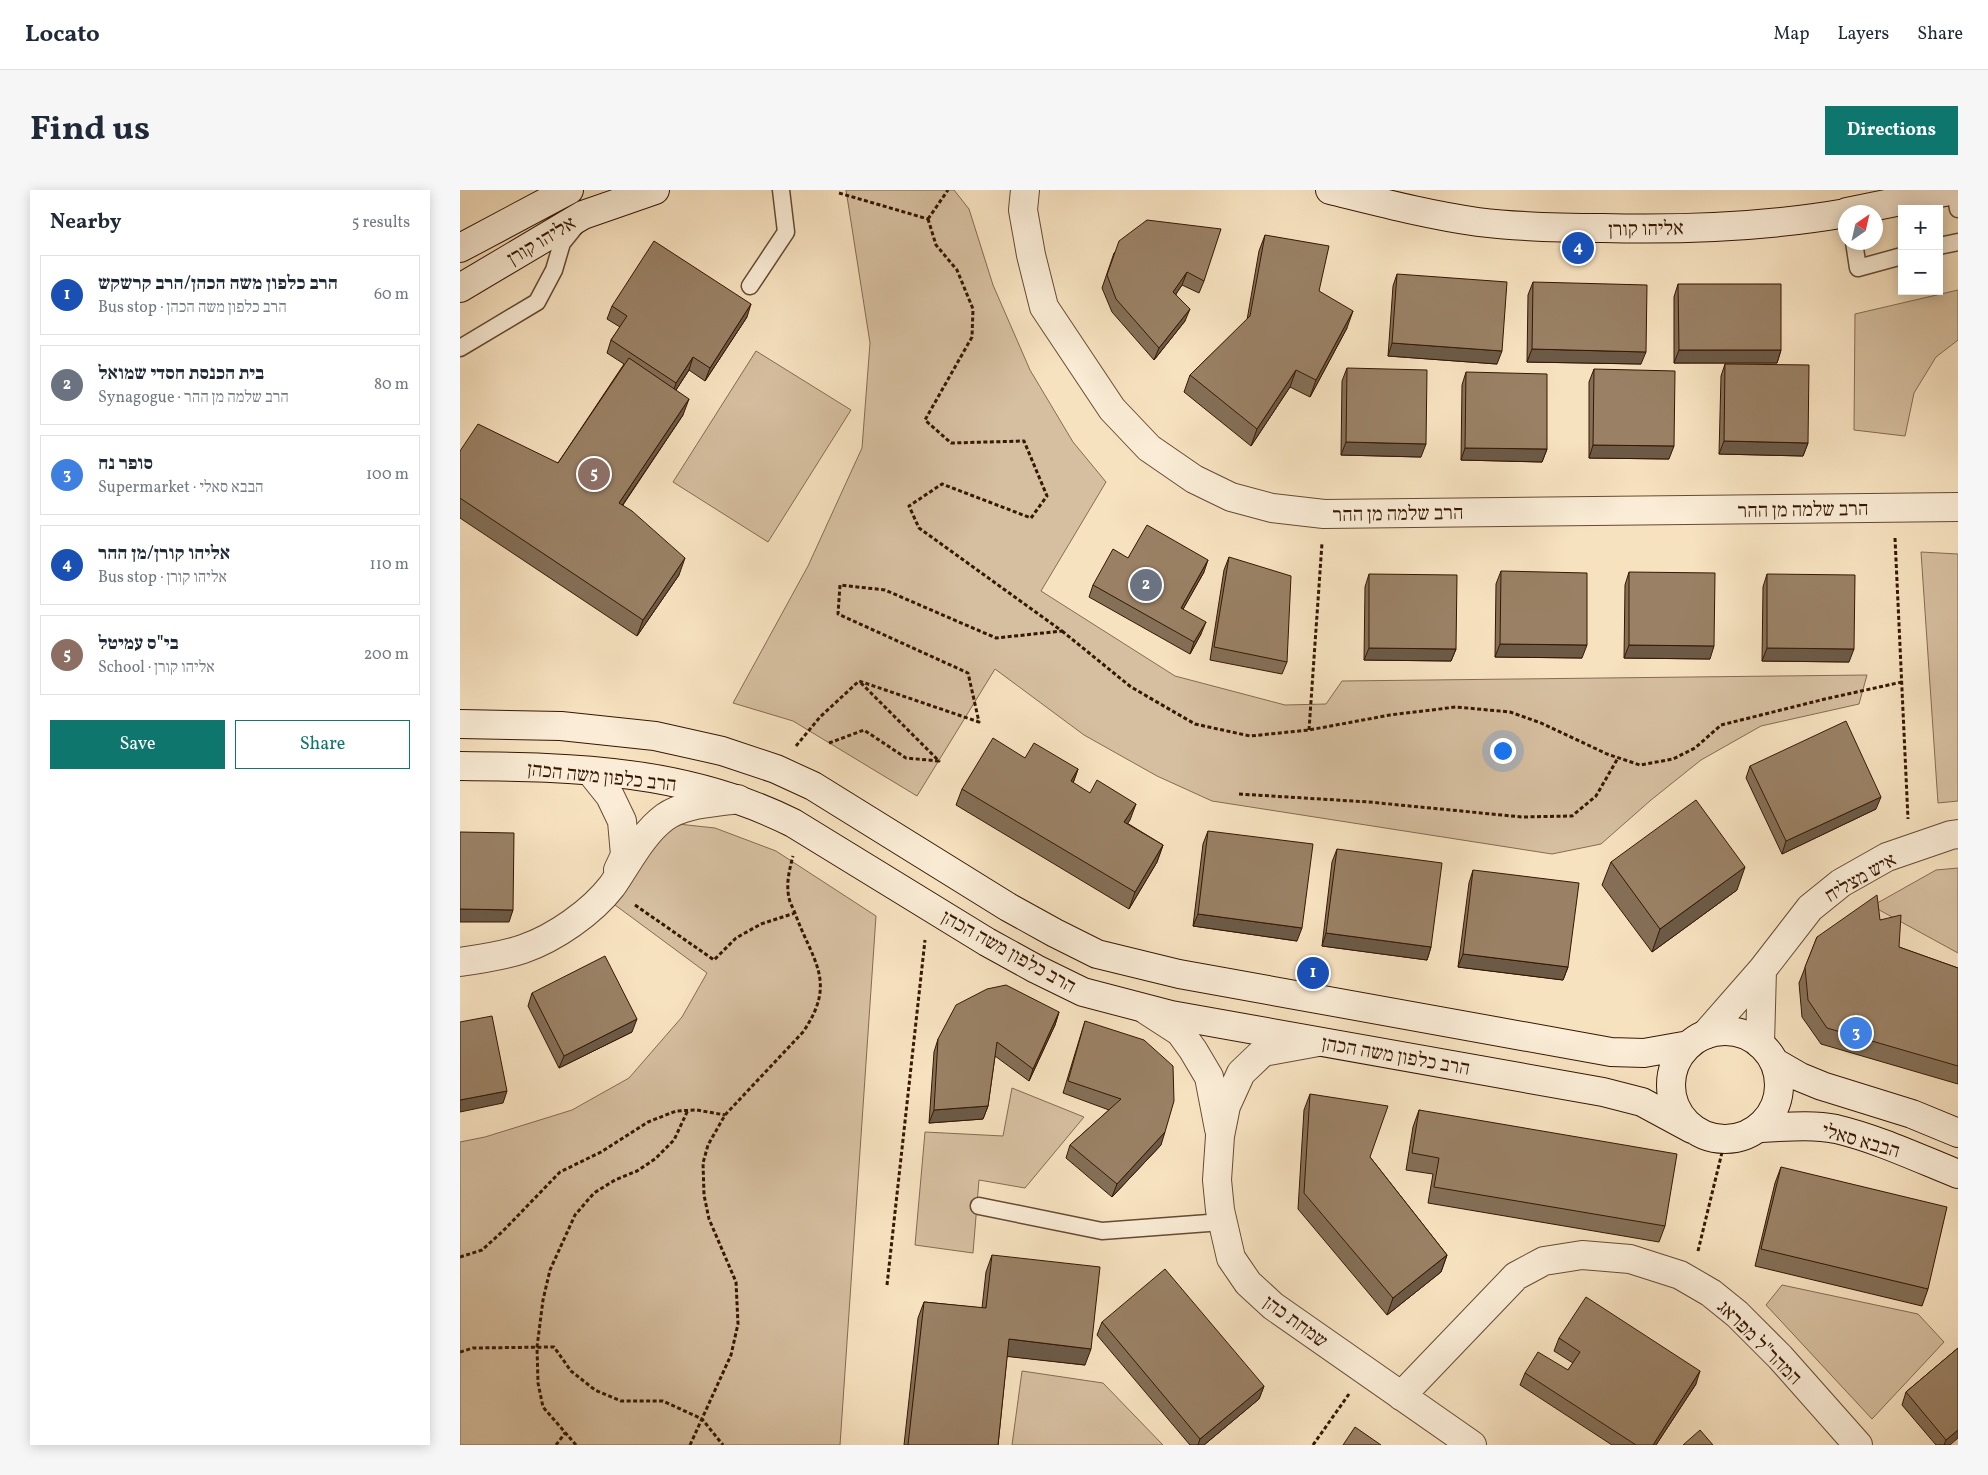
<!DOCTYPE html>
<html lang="en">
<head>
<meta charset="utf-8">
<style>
	body { margin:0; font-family:Vollkorn,"Frank Ruhl Libre",serif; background:#f6f6f7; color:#1f2937 }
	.controls { position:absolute; right:15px; top:15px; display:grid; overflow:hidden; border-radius:0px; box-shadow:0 2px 12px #0003 }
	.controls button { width:45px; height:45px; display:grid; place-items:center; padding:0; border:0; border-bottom:1px solid #e0e1e3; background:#fff; color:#1f2937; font:25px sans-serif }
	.compass { position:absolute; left:1378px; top:15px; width:45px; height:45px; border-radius:50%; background:#fff; box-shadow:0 2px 12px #0003; rotate:34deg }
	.you { position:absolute; left:1042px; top:560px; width:18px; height:18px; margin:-12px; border:4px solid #fff; border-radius:50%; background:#1a73e8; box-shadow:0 0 0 8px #1a73e833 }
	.badge { display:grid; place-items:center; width:32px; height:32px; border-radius:50%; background:#0f766e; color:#fff; font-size:16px; font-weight:700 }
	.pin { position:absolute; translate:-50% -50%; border:2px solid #fff; box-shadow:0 1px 5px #0006 }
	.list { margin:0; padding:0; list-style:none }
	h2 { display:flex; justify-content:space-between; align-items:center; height:65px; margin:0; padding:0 20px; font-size:21px }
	h2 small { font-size:16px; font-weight:400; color:#747a83 }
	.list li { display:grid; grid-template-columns:32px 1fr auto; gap:15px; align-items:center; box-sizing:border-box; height:80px; margin:0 10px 10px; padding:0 10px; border:1px solid #e0e1e3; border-radius:0px }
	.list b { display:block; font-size:19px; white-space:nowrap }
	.list p { margin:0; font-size:16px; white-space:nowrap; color:#747a83 }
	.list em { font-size:16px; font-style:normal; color:#747a83 }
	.actions { display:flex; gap:10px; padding:15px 20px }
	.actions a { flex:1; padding:11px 0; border:1px solid #0f766e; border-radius:0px; text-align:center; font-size:18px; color:#0f766e }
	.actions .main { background:#0f766e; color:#fff }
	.map { position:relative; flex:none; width:1498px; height:1255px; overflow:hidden; border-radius:0px }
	header { display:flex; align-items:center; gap:30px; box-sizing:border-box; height:70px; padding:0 25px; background:#fff; border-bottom:1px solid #e0e1e3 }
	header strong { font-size:24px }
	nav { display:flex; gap:28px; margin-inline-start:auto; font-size:18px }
	.intro { display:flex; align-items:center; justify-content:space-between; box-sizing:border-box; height:120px; padding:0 30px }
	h1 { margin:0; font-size:35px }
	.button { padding:12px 22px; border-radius:0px; background:#0f766e; color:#fff; font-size:18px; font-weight:700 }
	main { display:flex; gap:30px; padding:0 30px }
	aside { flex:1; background:#fff; border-radius:0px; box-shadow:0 2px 12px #0003 }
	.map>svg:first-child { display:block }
	.green { fill:#d6bfa0; stroke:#866b51 }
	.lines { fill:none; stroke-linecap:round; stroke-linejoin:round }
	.lane-casing { stroke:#664a32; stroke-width:19 }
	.street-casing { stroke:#664a32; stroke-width:30 }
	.secondary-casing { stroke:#361702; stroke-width:30 }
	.path { stroke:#361702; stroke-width:3; stroke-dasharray:4 2.5; stroke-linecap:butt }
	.lane { stroke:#faecd6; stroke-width:16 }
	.street { stroke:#faecd6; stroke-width:28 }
	.secondary { stroke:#faecd6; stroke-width:28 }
	.wall { fill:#846f57; stroke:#361702 }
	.shaded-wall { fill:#6c5a47; stroke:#361702 }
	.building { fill:#9a8165; stroke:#361702 }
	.labels { text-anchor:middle; stroke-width:4; stroke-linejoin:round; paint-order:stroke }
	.street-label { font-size:20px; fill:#361702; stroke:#faecd6 }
</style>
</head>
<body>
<header>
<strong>Locato</strong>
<nav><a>Map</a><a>Layers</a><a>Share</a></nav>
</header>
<div class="intro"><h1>Find us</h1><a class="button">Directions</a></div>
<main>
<aside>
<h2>Nearby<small>5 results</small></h2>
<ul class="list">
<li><span class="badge" style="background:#1a4fb4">1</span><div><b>הרב כלפון משה הכהן/הרב קרשקש</b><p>Bus stop · הרב כלפון משה הכהן</p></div><em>60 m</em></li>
<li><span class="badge" style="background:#6b7280">2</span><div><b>בית הכנסת חסדי שמואל</b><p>Synagogue · הרב שלמה מן ההר</p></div><em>80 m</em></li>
<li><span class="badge" style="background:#3f7fe0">3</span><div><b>סופר נח</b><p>Supermarket · הבבא סאלי</p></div><em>100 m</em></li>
<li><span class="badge" style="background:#1a4fb4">4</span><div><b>אליהו קורן/מן ההר</b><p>Bus stop · אליהו קורן</p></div><em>110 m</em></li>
<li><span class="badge" style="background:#8d6e63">5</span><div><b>בי&quot;ס עמיטל</b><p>School · אליהו קורן</p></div><em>200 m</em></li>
</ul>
<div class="actions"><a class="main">Save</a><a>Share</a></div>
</aside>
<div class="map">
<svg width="1498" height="1255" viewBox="0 0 1498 1255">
	<rect width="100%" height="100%" fill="#f7e2c0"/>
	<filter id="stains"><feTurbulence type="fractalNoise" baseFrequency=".004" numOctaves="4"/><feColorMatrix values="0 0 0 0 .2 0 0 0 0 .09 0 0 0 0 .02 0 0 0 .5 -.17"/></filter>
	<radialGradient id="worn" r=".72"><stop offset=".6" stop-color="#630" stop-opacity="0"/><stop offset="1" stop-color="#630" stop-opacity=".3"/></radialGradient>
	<path class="green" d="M 386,0 L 494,0 L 509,19 L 533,95 L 570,180 L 613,252 L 646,292 L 581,401 L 715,486 L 825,515 L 866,514 L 882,491 L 1407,485 L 1399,514 L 1301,536 L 1241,570 L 1191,610 L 1141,654 L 1092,664 L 752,611 L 697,586 L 624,545 L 535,479 L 457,606 L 333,531 L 273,513 L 348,376 L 402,258 L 410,153 Z
		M 1498,100 L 1498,150 L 1476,167 L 1454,203 L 1445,246 L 1394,240 L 1395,124 Z
		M 296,161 L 391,220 L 308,352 L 213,292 Z
		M 1461,362 L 1498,364 L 1498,611 L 1478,613 Z
		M 218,634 L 255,638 L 316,661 L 416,726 L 380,1255 L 0,1255 L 0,952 L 25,947 L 112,920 L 169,888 L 222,827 L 247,783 L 155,715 L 203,640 Z
		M 1498,678 L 1498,763 L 1412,716 L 1476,680 Z
		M 552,898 L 624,927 L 565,998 L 519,990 L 513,1063 L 455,1055 L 465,942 L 543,946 Z
		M 1322,1095 L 1458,1124 L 1484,1152 L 1412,1229 L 1306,1115 Z
		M 562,1181 L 643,1193 L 703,1255 L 552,1255 Z"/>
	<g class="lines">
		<defs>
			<path id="lane" d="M 1495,0 L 1498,19
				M 1394,52 L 1398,78 L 1442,66
				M 1479,56 L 1498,52
				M 290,96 L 326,42 L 321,0
				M 0,158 L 77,112 L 94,80 L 102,53 L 115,37
				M 519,1016 L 642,1041 L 762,1032"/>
			<path id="street" d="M 565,0 L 563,20 L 571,65 L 584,117 L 652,219 L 689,258 L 734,289 L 771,307 L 812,318 L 864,324 L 1498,317
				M 130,581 L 150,606 L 162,631 L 165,665 L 158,680
				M 0,772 C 21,769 43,766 63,759 C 95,748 132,722 152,696 C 168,673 182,644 205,627 C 225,613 255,613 278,609
				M 686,820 L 720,842 L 733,860 L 749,887 L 759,939
				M 1245,845 L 1302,780 L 1350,718 L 1381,693 L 1427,667 L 1491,645 L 1498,644
				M 858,852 L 803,862 L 781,883 L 766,916 L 760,946 L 757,990 L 760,1020 L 771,1068 L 788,1093 L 813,1116 L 1012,1255
				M 1300,854 L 1302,780
				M 941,1206 L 1056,1086 L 1084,1071 L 1122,1065 L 1170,1069 L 1220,1085 L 1251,1103 L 1277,1124 L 1320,1167 L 1398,1255"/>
			<path id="secondary" d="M 870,0 C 919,12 968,25 1018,32 C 1060,37 1102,38 1143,38 C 1224,40 1306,37 1386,23
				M 1387,22 L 1494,0
				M 0,58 L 109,0
				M 0,98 L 123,25 L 195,0
				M 0,534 L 101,536 L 195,546 L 262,561 L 316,579 L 353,596 L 548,717 L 595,743 L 637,764 L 719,784 L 1151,862 L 1184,863 L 1229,855
				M 0,576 C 116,577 227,580 333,633 L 527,752 L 576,779 L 623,802 L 711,825 L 1143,902 L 1182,912 L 1232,939
				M1211 895a54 54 0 1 1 108 0a54 54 0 1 1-108 0Z
				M 1314,872 L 1340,887 L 1362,896 L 1452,924 L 1498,943
				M 1299,938 C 1325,937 1351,934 1376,939 C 1418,949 1458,968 1498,984"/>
		</defs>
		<use href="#lane" class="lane-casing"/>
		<use href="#street" class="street-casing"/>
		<use href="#secondary" class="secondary-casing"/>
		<path class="path" d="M 379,3 L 468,29
			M 468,29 L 488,0
			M 1435,348 L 1448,629
			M 602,441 L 671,497 L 735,534 L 790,546 L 849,540 L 930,525 L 996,517 L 1050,522 L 1081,533 L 1147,564 L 1180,575 L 1213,569 L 1235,558 L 1261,535 L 1365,509 L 1442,492
			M 849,540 L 862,353
			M 369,553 L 404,540 L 446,568 L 479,571 L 400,492
			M 336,556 L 360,527 L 399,491 L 519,532 L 508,483 L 378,424 L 380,395 L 425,400 L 536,448 L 602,441 L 459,338 L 449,316 L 482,294 L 571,328 L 587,306 L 564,251 L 491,253 L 465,230 L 512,147 L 513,119 L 497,80 L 476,55 L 468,29
			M 779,604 L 909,612 L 1062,627 L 1112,626 L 1136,606 L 1158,568
			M 175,715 L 254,770 L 276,748 L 301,734 L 335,723
			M 1238,1061 L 1265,950
			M 0,1067 L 22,1060 L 43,1041 L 100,982 L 141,962 L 188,932 L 216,921 L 237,920 L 265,925
			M 427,1095 L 465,750
			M 0,1162 L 13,1158 L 94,1157 L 111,1181 L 135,1200 L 161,1211 L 203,1211 L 242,1229 L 263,1255
			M 96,1255 L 105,1243
			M 116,1255 L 83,1217 L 78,1193 L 77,1157 L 83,1110 L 90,1080 L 115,1025 L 134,1003 L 155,990 L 177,981 L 195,969 L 214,950 L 228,920
			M 230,1255 L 271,1165 L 278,1134 L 276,1092 L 249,1029 L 244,1005 L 243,973 L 248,955 L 265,925 L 343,842 C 378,791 352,771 335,723 C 333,718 330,713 329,708 C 326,694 329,681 333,666
			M 853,1255 L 889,1204"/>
		<use href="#lane" class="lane"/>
		<use href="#street" class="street"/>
		<use href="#secondary" class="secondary"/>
	</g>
	<path class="wall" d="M 687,30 L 744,91 L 739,103 L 722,95 L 716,104 L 725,131 L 694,170 L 652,122 L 642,98 L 654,63 Z
		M 805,45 L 859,101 L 887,138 L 850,207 L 830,197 L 791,256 L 724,202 L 730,185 L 787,130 L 799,61 Z
		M 937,84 L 1037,174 L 928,166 L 933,96 Z
		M 1073,92 L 1181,174 L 1067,172 L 1068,105 Z
		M 1218,94 L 1321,160 L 1317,173 L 1214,173 L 1214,107 Z
		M 152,116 L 287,127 L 245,191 L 229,180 L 216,200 L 223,225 L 163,315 L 219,385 L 177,446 L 0,328 L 0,261 L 98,273 L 164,174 L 147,163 L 151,150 L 160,137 L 147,129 Z
		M 1265,174 L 1348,253 L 1343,266 L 1259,264 L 1261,186 Z
		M 887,178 L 961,267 L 881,265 L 882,191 Z
		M 1134,179 L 1209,269 L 1129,268 L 1129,192 Z
		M 1006,182 L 1087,259 L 1082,272 L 1001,270 L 1002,195 Z
		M 769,367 L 827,472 L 822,484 L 750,470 L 764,380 Z
		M 668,368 L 744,382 L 723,419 L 741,444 L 730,464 L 629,407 L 633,395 Z
		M 1041,381 L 1122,468 L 1035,467 L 1036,394 Z
		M 1169,382 L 1250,469 L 1164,468 L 1165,395 Z
		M 909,384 L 996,459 L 991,471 L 904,470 L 905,397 Z
		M 1307,384 L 1389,472 L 1302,471 L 1303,397 Z
		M 565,568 L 618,579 L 613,593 L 670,630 L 667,633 L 703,655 L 697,672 L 669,719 L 496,615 L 502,599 Z
		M 1290,576 L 1416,619 L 1322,664 L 1286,588 Z
		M 748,641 L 837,751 L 733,736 L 743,654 Z
		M 877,659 L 971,757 L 967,770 L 862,756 L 872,672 Z
		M 1151,672 L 1277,700 L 1192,762 L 1142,695 Z
		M 1013,680 L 1108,777 L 1103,790 L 998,777 L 1009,693 Z
		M 1420,730 L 1439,757 L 1498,778 L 1498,894 L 1361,854 L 1342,827 L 1339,793 L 1357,747 Z
		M 72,803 L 172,842 L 99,878 L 68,816 Z
		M 599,822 L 595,835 L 569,891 L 535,866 L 528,916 L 523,929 L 469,933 L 474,862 L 478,849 Z
		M 625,831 L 701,955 L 652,1007 L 606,968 L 610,955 L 649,920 L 603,903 L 621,844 Z
		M 850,904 L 910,967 L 987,1065 L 981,1082 L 927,1125 L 838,1019 L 844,920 Z
		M 959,920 L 1205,1036 L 1199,1052 L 968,1013 L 973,984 L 946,980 L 953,937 Z
		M 1321,977 L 1468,1099 L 1462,1116 L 1295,1076 L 1315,993 Z
		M 532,1065 L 625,1175 L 547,1166 L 538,1255 L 444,1255 L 458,1128 L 464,1112 L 522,1118 L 526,1082 Z
		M 642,1132 L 804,1196 L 799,1209 L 744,1255 L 730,1255 L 637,1145 Z
		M 1099,1148 L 1236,1194 L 1196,1255 L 1152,1255 L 1060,1195 L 1065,1183 L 1108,1180 L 1113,1173 L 1094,1161 Z
		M 1498,1158 L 1490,1255 L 1476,1255 L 1442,1215 L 1446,1202 Z"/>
	<path class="shaded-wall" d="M 727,82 L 722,95 L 709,114 L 713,102 Z
		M 291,114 L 287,127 L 245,191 L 250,178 Z
		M 730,119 L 725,131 L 694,170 L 699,158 Z
		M 893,121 L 887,138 L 850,207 L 856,190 Z
		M 932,153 L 1042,161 L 1037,174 L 928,166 Z
		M 1072,159 L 1186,162 L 1181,174 L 1067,172 Z
		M 1219,160 L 1321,160 L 1317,173 L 1214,173 Z
		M 233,167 L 229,180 L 212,206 L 216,193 Z
		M 836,180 L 830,197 L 791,256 L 797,239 Z
		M 229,209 L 223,225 L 153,329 L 159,313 Z
		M 1264,251 L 1348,253 L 1343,266 L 1259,264 Z
		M 886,252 L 966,254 L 961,267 L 881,265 Z
		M 1133,255 L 1214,256 L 1209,269 L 1129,268 Z
		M 1005,258 L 1087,259 L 1082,272 L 1001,270 Z
		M 225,368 L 219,385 L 177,446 L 183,430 Z
		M 748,370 L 744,382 L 717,430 L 721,418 Z
		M 746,432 L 741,444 L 730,464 L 734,452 Z
		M 1040,454 L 1127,455 L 1122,468 L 1035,467 Z
		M 1169,455 L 1254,456 L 1250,469 L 1164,468 Z
		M 909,458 L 996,459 L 991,471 L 904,470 Z
		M 1307,458 L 1394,459 L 1389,472 L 1302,471 Z
		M 618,579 L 612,596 L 611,591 Z
		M 1421,607 L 1416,619 L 1322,664 L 1326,651 Z
		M 676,614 L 670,630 L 658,648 L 664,632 Z
		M 703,655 L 697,672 L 669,719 L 675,702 Z
		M 1285,677 L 1277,700 L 1192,762 L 1200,739 Z
		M 0,719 L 53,720 L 49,732 L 0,732 Z
		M 738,724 L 842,738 L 837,751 L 733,736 Z
		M 866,743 L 971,757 L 967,770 L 862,756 Z
		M 1003,764 L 1108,777 L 1103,790 L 998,777 Z
		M 599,822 L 595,835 L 569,891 L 573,879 Z
		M 177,829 L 172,842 L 99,878 L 104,866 Z
		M 47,901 L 43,913 L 0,922 L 0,910 Z
		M 528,916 L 523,929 L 469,933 L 474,920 Z
		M 705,942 L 701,955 L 652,1007 L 657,994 Z
		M 987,1065 L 981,1082 L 927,1125 L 933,1108 Z
		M 549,1149 L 631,1159 L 625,1175 L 543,1166 Z
		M 1240,1181 L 1236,1194 L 1196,1255 L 1193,1255 Z
		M 804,1196 L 799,1209 L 744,1255 L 738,1255 L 740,1249 Z
		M 1498,1240 L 1498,1248 L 1490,1255 L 1484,1255 L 1486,1250 Z"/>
	<path class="building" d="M 687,30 L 761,39 L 744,91 L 727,82 L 713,102 L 730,119 L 699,158 L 656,109 L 647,85 L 659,51 Z
		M 805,45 L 869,56 L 859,101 L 893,121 L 856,190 L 836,180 L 797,239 L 730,185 L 790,126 Z
		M 194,51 L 291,114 L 250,178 L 233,167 L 216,193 L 151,150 L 167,126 L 152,116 Z
		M 937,84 L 1047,92 L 1042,161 L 932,153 Z
		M 1073,92 L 1187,95 L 1186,162 L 1072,159 Z
		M 1218,94 L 1321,94 L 1321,160 L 1219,160 Z
		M 169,168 L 229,209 L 159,313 L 172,321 L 225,368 L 183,430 L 0,308 L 0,261 L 18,234 L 98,273 Z
		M 1265,174 L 1349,175 L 1348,253 L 1264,251 Z
		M 887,178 L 967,180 L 966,254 L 886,252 Z
		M 1134,179 L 1215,181 L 1214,256 L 1133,255 Z
		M 1006,182 L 1087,184 L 1087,259 L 1005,258 Z
		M 687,335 L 748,370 L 721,418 L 746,432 L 734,452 L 633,395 L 653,359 L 668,368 Z
		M 769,367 L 831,386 L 827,472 L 754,457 Z
		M 1041,381 L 1127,383 L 1127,455 L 1040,454 Z
		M 1169,382 L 1255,383 L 1254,456 L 1169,455 Z
		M 909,384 L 997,385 L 996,459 L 909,458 Z
		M 1307,384 L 1395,385 L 1394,459 L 1307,458 Z
		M 1386,531 L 1421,607 L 1326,651 L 1290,576 Z
		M 533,548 L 565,568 L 574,553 L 618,579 L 611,591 L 630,603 L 637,590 L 676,614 L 664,632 L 703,655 L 675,702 L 502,599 Z
		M 1236,610 L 1285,677 L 1200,739 L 1151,672 Z
		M 748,641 L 853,654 L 842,738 L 738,724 Z
		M 0,642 L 54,643 L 53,720 L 0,719 Z
		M 877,659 L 982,673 L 971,757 L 866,743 Z
		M 1013,680 L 1119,693 L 1108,777 L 1003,764 Z
		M 1417,705 L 1420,730 L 1441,725 L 1439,757 L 1498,778 L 1498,876 L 1367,838 L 1348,810 L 1345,777 L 1357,747 Z
		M 145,766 L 177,829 L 104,866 L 72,803 Z
		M 546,795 L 599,822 L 573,879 L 537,852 L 528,916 L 474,920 L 478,849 L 496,815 L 527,799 Z
		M 32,826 L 47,901 L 0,910 L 0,832 Z
		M 625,831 L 684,850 L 713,876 L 714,911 L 705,942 L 657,994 L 610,955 L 661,909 L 608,891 Z
		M 850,904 L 928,916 L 910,967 L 987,1065 L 933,1108 L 844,1003 Z
		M 959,920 L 1217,964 L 1205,1036 L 974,997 L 979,968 L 952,963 Z
		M 1321,977 L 1487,1017 L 1468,1099 L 1301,1059 Z
		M 532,1065 L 640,1077 L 631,1159 L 549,1149 L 538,1255 L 448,1255 L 464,1112 L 526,1118 Z
		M 705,1079 L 804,1196 L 740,1249 L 642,1132 Z
		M 1126,1107 L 1240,1181 L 1193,1255 L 1176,1255 L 1065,1183 L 1078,1162 L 1108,1180 L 1120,1162 L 1099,1148 Z
		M 1498,1158 L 1498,1240 L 1486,1250 L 1446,1202 Z
		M 895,1237 L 921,1255 L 883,1255 Z
		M 1240,1240 L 1253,1255 L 1223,1255 Z"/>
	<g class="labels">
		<g class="street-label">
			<text transform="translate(1186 38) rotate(-1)" y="7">אליהו קורן</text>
			<text transform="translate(81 50) rotate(-31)" y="7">אליהו קורן</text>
			<text transform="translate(1343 319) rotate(-1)" y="7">הרב שלמה מן ההר</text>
			<text transform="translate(938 323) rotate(-1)" y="7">הרב שלמה מן ההר</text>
			<text transform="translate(142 586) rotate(6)" y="7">הרב כלפון משה הכהן</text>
			<text transform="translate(1400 687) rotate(-30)" y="7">איש מצליח</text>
			<text transform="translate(549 761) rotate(29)" y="7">הרב כלפון משה הכהן</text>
			<text transform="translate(936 865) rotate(10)" y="7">הרב כלפון משה הכהן</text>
			<text transform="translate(1401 950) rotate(16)" y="7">הבבא סאלי</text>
			<text transform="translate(836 1131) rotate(36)" y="7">שמחת כהן</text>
			<text transform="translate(1300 1152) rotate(45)" y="7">המהר"ל מפראג</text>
		</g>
	</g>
	<rect width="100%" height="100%" filter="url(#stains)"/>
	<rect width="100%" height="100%" fill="url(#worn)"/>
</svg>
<div class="controls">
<button>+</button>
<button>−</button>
</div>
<svg class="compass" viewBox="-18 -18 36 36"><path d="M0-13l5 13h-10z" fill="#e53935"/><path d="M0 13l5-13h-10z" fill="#747a83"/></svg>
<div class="you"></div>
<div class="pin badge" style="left:853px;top:783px;background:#1a4fb4">1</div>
<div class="pin badge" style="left:686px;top:395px;background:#6b7280">2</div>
<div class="pin badge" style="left:1396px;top:843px;background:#3f7fe0">3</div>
<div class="pin badge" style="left:1118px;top:58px;background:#1a4fb4">4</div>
<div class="pin badge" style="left:134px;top:284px;background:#8d6e63">5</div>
</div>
</main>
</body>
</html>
